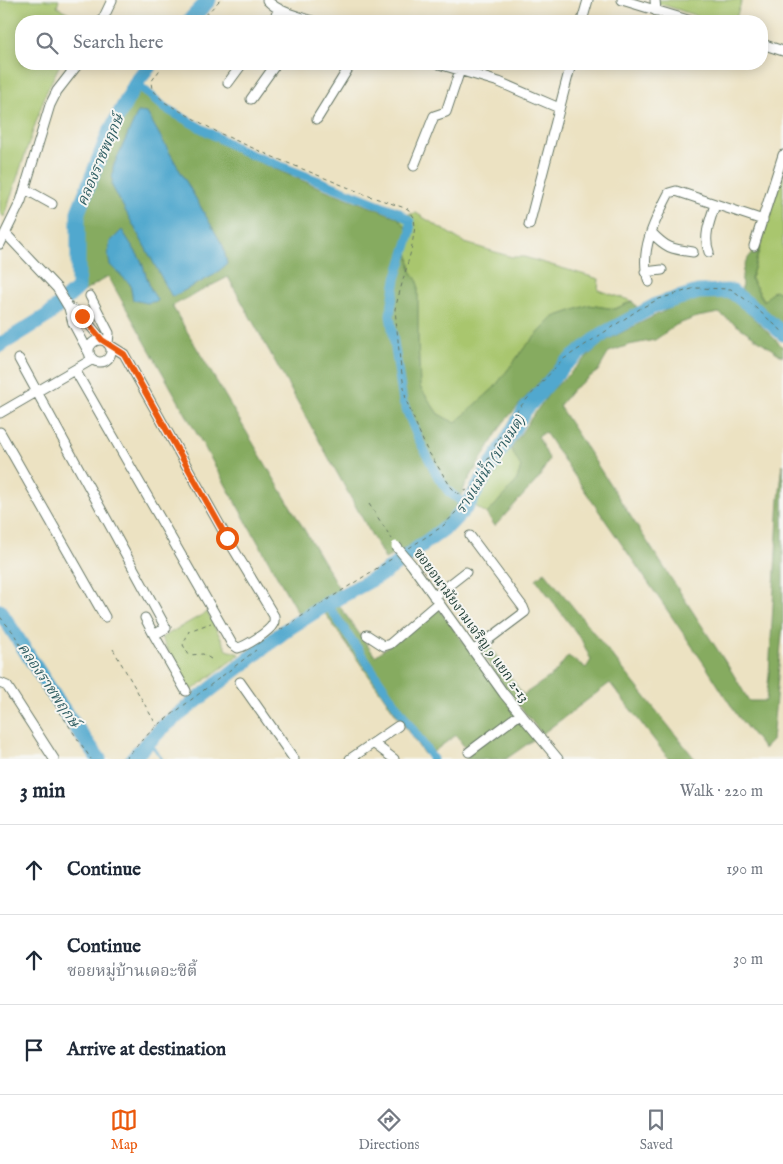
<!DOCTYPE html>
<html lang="en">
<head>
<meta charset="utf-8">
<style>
	body { margin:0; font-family:"IM FELL English","Noto Serif Thai",serif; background:#f2f2f3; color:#1f2937 }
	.stop { position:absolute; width:15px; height:15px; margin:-11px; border:4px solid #ea580c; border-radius:50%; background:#fff }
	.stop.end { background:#ea580c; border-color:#fff; box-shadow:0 1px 5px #0008 }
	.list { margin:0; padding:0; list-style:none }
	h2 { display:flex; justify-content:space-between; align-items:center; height:65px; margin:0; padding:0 20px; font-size:21px }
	h2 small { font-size:16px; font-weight:400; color:#747a83 }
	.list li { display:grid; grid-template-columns:32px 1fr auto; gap:15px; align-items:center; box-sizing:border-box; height:90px; padding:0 20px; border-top:1px solid #e0e1e3 }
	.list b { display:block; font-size:19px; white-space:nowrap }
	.list p { margin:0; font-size:16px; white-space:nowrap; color:#747a83 }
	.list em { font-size:16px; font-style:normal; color:#747a83 }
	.icon { flex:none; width:28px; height:28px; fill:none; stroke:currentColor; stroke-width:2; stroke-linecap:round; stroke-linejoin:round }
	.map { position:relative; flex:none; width:783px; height:759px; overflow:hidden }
	.search { position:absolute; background:#fff; box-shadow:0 2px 12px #0003; left:15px; right:15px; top:15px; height:55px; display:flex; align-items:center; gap:12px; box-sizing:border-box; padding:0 18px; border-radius:20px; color:#747a83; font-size:19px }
	.sheet { height:335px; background:#fff }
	nav { display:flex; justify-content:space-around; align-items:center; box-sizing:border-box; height:70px; border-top:1px solid #e0e1e3; background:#fff; font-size:14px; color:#747a83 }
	nav a { display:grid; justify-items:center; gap:2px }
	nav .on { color:#ea580c }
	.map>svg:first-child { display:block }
	.green { fill:#a9c66e; stroke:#648251 }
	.forest { fill:#86ab61; stroke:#52744a; fill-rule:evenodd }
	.water { fill:#51a8ce; stroke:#387281 }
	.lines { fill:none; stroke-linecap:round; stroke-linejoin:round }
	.stream { stroke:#51a8ce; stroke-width:2.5 }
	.canal { stroke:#51a8ce; stroke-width:9 }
	.river { stroke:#51a8ce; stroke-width:15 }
	.minor-casing { stroke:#677766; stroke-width:11 }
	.path { stroke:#677766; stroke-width:1; stroke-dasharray:4 4; stroke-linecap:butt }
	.minor { stroke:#fff; stroke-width:9 }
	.minor-bridge-casing { stroke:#677766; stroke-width:11; stroke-linecap:butt }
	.minor-bridge { stroke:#fff; stroke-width:9 }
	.route { stroke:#ea580c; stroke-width:6 }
	.labels { text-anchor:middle; stroke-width:4; stroke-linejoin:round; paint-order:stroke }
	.street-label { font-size:14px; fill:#1f3d34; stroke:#f6f6f2 }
	.water-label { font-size:15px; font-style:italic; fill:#2e5d62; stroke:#f6f6f2 }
</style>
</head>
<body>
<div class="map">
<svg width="783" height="759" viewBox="0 0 783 759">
	<rect width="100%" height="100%" fill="#f6f6f2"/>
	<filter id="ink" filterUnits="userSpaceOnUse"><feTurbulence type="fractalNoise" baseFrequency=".02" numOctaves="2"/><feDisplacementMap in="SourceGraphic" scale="10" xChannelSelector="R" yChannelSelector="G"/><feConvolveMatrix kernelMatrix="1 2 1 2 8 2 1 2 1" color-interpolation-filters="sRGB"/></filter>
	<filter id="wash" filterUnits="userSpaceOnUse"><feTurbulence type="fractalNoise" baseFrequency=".0096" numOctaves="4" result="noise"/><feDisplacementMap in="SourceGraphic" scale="20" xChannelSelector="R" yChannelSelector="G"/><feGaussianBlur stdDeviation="1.12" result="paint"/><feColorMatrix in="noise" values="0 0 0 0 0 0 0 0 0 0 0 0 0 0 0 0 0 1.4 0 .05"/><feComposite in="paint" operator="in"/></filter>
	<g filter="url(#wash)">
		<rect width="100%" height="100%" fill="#ece2c2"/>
		<path class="green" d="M 0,0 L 59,0 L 57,7 L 69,13 L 69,21 L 21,21 L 21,64 L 60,64 L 45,95 L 4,217 L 0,213 Z
			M 656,0 L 742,0 L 735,21 L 712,21 L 655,2 Z
			M 783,170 L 783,294 L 774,290 L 765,301 L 751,279 Z
			M 416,213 L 465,243 L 512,257 L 524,257 L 599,279 L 598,290 L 632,301 L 615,309 L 589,305 L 554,317 L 525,347 L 494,388 L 455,423 L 438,414 L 420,387 L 418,339 L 418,282 L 411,271 L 408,250 L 408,230 L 397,217 Z
			M 511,449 L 522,467 L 516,482 L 487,514 L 474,505 L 503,455 Z
			M 207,612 L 227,650 L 240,654 L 191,691 L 161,638 Z"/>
		<path class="forest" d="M 137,88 C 163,107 189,126 217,141 C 274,172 337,194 397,217 L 408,230 L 408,250 L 411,271 L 418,282 L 418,339 L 420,387 L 438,414 L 455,423 L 494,388 L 525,347 L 554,317 L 589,305 L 615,309 L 632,301 L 640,311 L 626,315 L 560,359 L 503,423 L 465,486 L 458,505 L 439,526 L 406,548 L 385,559 L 228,277 L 172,306 L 340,590 L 299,615 L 108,276 L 73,299 L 72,286 L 80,240 L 83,217 L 87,202 L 97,172 ZM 146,113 L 223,246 L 227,264 L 113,167 L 128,134 ZM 141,260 L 151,290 L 133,300 L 130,284 Z
			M 760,246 L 751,279 L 764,301 L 774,290 L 783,294 L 783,327 L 742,291 C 741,269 743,260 760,246 Z
			M 722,295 L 739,304 L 783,347 L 783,357 L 719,313 L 697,317 L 676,325 L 655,340 L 629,345 L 609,352 L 598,371 L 573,389 L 559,406 L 732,672 L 749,701 L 766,701 L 769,675 L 779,499 L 783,464 L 783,623 L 772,741 L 764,749 L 737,715 L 705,665 L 563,459 L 545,432 L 538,436 L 549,459 L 540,477 L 495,526 L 487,514 L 516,482 L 521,467 L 511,449 L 529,421 L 551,391 L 603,342 L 684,301 Z
			M 545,572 L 695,759 L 669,759 L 610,683 L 542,734 L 505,688 L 480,650 L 488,644 L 523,695 L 554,674 L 568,656 L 586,668 L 591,660 L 581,639 L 536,579 Z
			M 338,604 L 375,656 L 438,608 L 536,738 L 506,759 L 466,759 L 470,755 L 456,735 L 433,752 L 424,754 L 324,612 Z"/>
		<path class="water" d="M 138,112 L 147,113 L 223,246 L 227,264 L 214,275 L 172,297 L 112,186 L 113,167 Z
			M 122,230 L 141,260 L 151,290 L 158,301 L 147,303 L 133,300 L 130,284 L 110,265 L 108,255 L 110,242 Z"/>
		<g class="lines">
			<path class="stream" d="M 149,742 L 162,759"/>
			<path class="canal" d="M 136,83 L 165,108 L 242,151 L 398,212 L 410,221 L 411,232 L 396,279 L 390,315 L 403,402 L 417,436 L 438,477 L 449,492 L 467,506
				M 327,604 L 433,759"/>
			<path class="river" d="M 189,21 L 209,0
				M 0,345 L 47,316 L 78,288 L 78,212 L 109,133 L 136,83 L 151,64
				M 0,611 L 60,705 L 99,759
				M 132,759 L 163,727 L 286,630 L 327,604 L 384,573 L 449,525 L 467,506 L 525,410 L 565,364 L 603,334 L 656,305 L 698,292 L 731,291 L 756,310 L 783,334"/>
		</g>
	</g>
	<g filter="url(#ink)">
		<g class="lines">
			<defs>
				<path id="minor" d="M 267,0 C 278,12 297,16 312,21
					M 622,0 L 691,21
					M 655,0 L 656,11
					M 102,21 L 112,0
					M 272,21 L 280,9
					M 582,21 L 588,0
					M 762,44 L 783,51
					M 439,64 L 499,82 L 559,108
					M 228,83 L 242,64
					M 251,99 L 276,64
					M 317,119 L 351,64
					M 414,166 L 434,116 L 446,112 L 460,70
					M 25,189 L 52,204
					M 529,225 L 571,64
					M 651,232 C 666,248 671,249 693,252
					M 6,234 L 57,288 L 69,308 L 73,323 L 89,353
					M 0,244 L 21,201 L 50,105 L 57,91 L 78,64
					M 754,246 L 783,155
					M 709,252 C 703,237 710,220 715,205
					M 645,272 L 662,270
					M 649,282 C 638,252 655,220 669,193 L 676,191 L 763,220
					M 69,308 L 79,312 L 102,340
					M89 351a11 11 0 1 1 22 0a11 11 0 1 1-22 0Z
					M 19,359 L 166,628 L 154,635 L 186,691
					M 75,370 L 232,644 L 238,648 C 246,646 269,632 273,624 C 275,621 274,619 274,616 L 227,538 L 124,354 L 108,344 L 109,333 L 90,296
					M 0,413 L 93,359
					M 0,432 L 105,617
					M 470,536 L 523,607 L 525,612 L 473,651
					M 411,564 L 504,694 L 558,759
					M 434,597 L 466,572
					M 145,618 L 154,635
					M 367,635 L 384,646 L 390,644 L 438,603
					M 240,682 L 294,759
					M 0,683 L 7,686 L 54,759
					M 373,743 L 394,759
					M 469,752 L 520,714
					M 350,759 L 398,726"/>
			</defs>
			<use href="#minor" class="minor-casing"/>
			<path class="path" d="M 200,21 L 220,0
				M 164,64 L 151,82 L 152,89 L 164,102 L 219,133 L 273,157 L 369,196 L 408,209 L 414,217 L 415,227 L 411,251 L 395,309 L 400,361 L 406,400 L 426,448 L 451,487 L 458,494 L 472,488
				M 369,504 L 392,539
				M 409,548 L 443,526 L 467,500 L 501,434 L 519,408 L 562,360 L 641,308 L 659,299 L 695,288 L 731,289 L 749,302 L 783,332
				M 0,617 L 13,632 L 47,693 L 91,759
				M 280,630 L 393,558
				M 113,649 L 157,726
				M 211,659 L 203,654 L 189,655 L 183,645 L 189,631 L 211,623
				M 125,759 L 143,739 L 157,726 L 256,650"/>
			<use href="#minor" class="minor"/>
			<defs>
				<path id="minor-bridge" d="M 396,546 L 411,564"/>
			</defs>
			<use href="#minor-bridge" class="minor-bridge-casing"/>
			<use href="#minor-bridge" class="minor-bridge"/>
		</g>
	</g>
	<g class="lines" filter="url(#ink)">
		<path class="route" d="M 82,316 L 102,340 L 124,354 L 227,538"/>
	</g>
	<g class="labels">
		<g class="street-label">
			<text transform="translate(472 625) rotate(54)" y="5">ซอยอนามัยงามเจริญ 9 แยก 2-13</text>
		</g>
		<g class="water-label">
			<text transform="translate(100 160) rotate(-67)" y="5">คลองราชพฤกษ์</text>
			<text transform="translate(490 464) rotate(-57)" y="5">รางแม่น้ำ (บางมด)</text>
			<text transform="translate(49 685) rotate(56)" y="5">คลองราชพฤกษ์</text>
		</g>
	</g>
</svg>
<div class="stop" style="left:227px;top:538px"></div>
<div class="stop end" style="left:82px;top:316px"></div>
<div class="search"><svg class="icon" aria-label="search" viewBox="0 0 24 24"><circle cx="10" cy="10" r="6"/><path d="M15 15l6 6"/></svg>Search here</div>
</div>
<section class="sheet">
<h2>3 min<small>Walk · 220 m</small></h2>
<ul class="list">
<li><svg class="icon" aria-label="ahead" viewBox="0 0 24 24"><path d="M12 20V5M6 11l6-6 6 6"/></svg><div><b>Continue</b></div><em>190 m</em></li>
<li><svg class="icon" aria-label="ahead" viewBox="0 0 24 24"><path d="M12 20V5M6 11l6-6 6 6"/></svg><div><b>Continue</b><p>ซอยหมู่บ้านเดอะซิตี้</p></div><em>30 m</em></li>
<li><svg class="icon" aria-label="arrive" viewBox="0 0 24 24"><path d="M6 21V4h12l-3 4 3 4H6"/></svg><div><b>Arrive at destination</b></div></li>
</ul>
</section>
<nav>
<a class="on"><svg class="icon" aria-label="map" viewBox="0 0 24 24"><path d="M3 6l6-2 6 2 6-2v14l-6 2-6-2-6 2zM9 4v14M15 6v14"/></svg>Map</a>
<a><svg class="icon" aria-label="directions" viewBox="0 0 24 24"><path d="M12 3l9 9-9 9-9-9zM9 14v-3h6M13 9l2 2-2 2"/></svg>Directions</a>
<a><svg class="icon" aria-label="saved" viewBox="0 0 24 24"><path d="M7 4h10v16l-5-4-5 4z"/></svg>Saved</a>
</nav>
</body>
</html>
